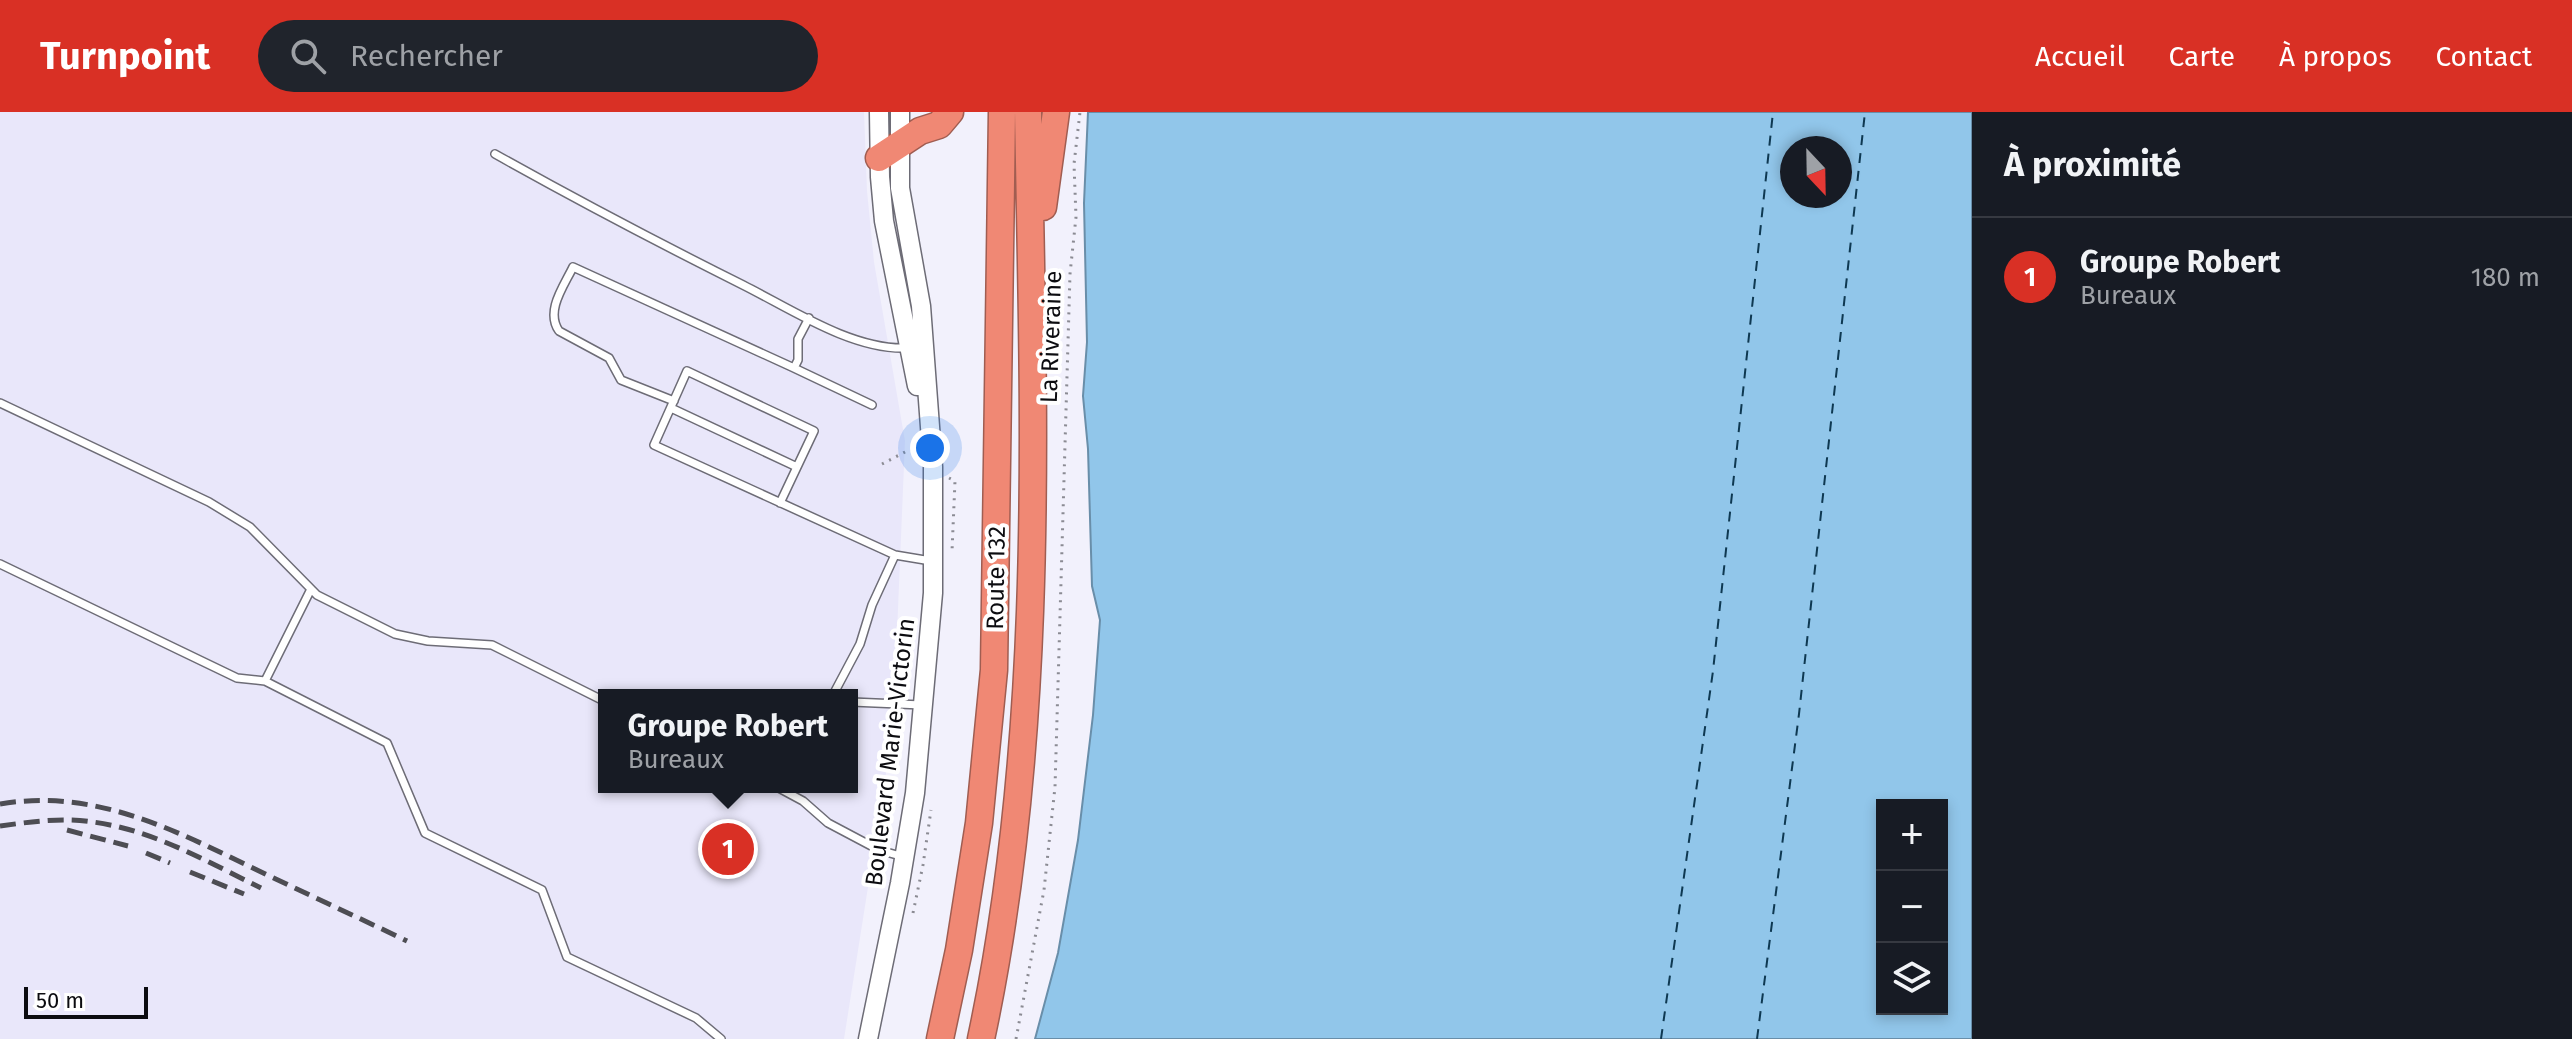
<!DOCTYPE html>
<html lang="fr">
<head>
<meta charset="utf-8">
<style>
	body { margin:0; font-family:"Fira Sans",sans-serif; background:#20242c; color:#f1f3f6 }
	.controls { position:absolute; right:24px; bottom:24px; display:grid; overflow:hidden; border-radius:0px; box-shadow:0 4px 12px #0003 }
	.controls button { width:72px; height:72px; display:grid; place-items:center; padding:0; border:0; border-bottom:2px solid #363941; background:#171b24; color:#f1f3f6; font:40px sans-serif }
	.compass { position:absolute; left:1780px; top:24px; width:72px; height:72px; border-radius:50%; background:#171b24; box-shadow:0 4px 12px #0003; rotate:158deg }
	.scale { position:absolute; left:24px; bottom:20px; width:124px; box-sizing:border-box; padding-left:8px; border:4px solid #0c0c10; border-top:0; font-size:22px; line-height:28px; white-space:nowrap; color:#0c0c10; -webkit-text-stroke:6px #fff; paint-order:stroke }
	.you { position:absolute; left:930px; top:336px; width:28px; height:28px; margin:-20px; border:6px solid #fff; border-radius:50%; background:#1a73e8; box-shadow:0 0 0 12px #1a73e833 }
	.badge { display:grid; place-items:center; width:52px; height:52px; border-radius:50%; background:#d93025; color:#fff; font-size:26px; font-weight:700 }
	.pin { position:absolute; translate:-50% -50%; border:4px solid #fff; box-shadow:0 2px 8px #0006 }
	.popup { position:absolute; left:598px; top:577px; width:260px; height:104px; box-sizing:border-box; display:grid; place-content:center; border-radius:0px; background:#171b24; filter:drop-shadow(0 2px 6px #0005); font-size:26px; white-space:nowrap; color:#9ea1a6 }
	.popup b { font-size:30px; color:#f1f3f6 }
	.popup::after { content:''; position:absolute; left:50%; top:100%; margin-left:-16px; border:16px solid transparent; border-top-color:#171b24 }
	.list { margin:0; padding:0; list-style:none }
	h2 { display:flex; justify-content:space-between; align-items:center; height:104px; margin:0; padding:0 32px; font-size:34px }
	h2 small { font-size:26px; font-weight:400; color:#9ea1a6 }
	.list li { display:grid; grid-template-columns:52px 1fr auto; gap:24px; align-items:center; box-sizing:border-box; height:120px; padding:0 32px; border-top:2px solid #363941 }
	.list b { display:block; font-size:30px; white-space:nowrap }
	.list p { margin:0; font-size:26px; white-space:nowrap; color:#9ea1a6 }
	.list em { font-size:26px; font-style:normal; color:#9ea1a6 }
	.icon { flex:none; width:44px; height:44px; fill:none; stroke:currentColor; stroke-width:2; stroke-linecap:round; stroke-linejoin:round }
	.map { position:relative; flex:none; width:1972px; height:927px; overflow:hidden }
	header { display:flex; align-items:center; gap:48px; box-sizing:border-box; height:112px; padding:0 40px; background:#d93025; color:#fff }
	header strong { font-size:38px }
	nav { display:flex; gap:44px; margin-inline-start:auto; font-size:28px }
	.search { width:560px; height:72px; background:#20242c; display:flex; align-items:center; gap:20px; box-sizing:border-box; padding:0 28px; border-radius:44px; color:#9ea1a6; font-size:30px }
	main { display:flex }
	aside { flex:1; background:#171b24 }
	.map>svg:first-child { display:block }
	.built { fill:#e9e7fa; fill-rule:evenodd }
	.water { fill:#91c6ea; stroke:#698ea9; stroke-width:2; fill-rule:evenodd }
	.lines { fill:none; stroke-linecap:round; stroke-linejoin:round }
	.ferry { stroke:#0e3851; stroke-width:2; stroke-dasharray:10 8; stroke-linecap:butt }
	.service-casing { stroke:#6d6c76; stroke-width:10 }
	.tertiary-casing { stroke:#6d6c76; stroke-width:21 }
	.motorway-casing { stroke:#a05d51; stroke-width:29 }
	.path { stroke:#8b8b93; stroke-width:3; stroke-dasharray:2 6; stroke-linecap:butt }
	.service { stroke:#fff; stroke-width:7 }
	.tertiary { stroke:#fff; stroke-width:18 }
	.motorway { stroke:#f08874; stroke-width:26 }
	.rail { stroke:#4d4d53; stroke-width:5; stroke-dasharray:16 8; stroke-linecap:butt }
	.labels { text-anchor:middle; stroke-width:8; stroke-linejoin:round; paint-order:stroke }
	.street-label { font-size:24px; fill:#0c0c10; stroke:#fff }
</style>
</head>
<body>
<header>
<strong>Turnpoint</strong>
<div class="search"><svg class="icon" aria-label="search" viewBox="0 0 24 24"><circle cx="10" cy="10" r="6"/><path d="M15 15l6 6"/></svg>Rechercher</div>
<nav><a>Accueil</a><a>Carte</a><a>À propos</a><a>Contact</a></nav>
</header>
<main>
<div class="map">
<svg width="1972" height="927" viewBox="0 0 1972 927">
	<rect width="100%" height="100%" fill="#f2f1fc"/>
	<path class="built" d="M 0,0 L 864,0 L 867,79 L 874,150 L 905,329 L 893,617 L 844,927 L 0,927 ZM 604,583 L 852,583 L 852,675 L 604,675 Z"/>
	<path class="water" d="M 1088,0 L 1972,0 L 1972,927 L 1035,927 L 1058,841 L 1078,728 L 1093,603 L 1100,508 L 1092,474 L 1088,337 L 1083,284 L 1087,230 L 1084,91 ZM 1792,36 L 1840,36 L 1840,84 L 1792,84 ZM 1882,693 L 1942,693 L 1942,897 L 1882,897 Z"/>
	<g class="lines">
		<path class="ferry" d="M 1661,927 L 1713,559 L 1773,0
			M 1757,927 L 1799,602 L 1865,0"/>
		<defs>
			<path id="service" d="M 495,42 C 577,88 659,131 743,173 C 791,197 852,238 906,236
				M 809,206 L 798,227 L 798,248 L 794,256 L 872,293
				M 674,289 L 621,268 L 609,246 L 559,219 C 545,199 564,174 573,155 L 794,256
				M 0,291 L 209,390 L 250,415 L 317,483 L 395,522 L 428,529 L 492,533 L 604,589
				M 671,296 L 797,355
				M 780,391 L 814,319 L 687,259 L 654,333 L 895,443
				M 0,452 L 237,566 L 265,569
				M 311,477 L 265,569 L 387,631 L 425,721 L 542,778 L 567,845 L 696,906 L 721,927
				M 833,583 L 860,532 L 872,493 L 895,443 L 931,449
				M 852,590 L 922,593
				M 777,675 L 803,689 L 828,711 L 879,738 L 904,745"/>
			<path id="tertiary" d="M 879,0 L 880,65 L 884,109 L 917,274
				M 868,927 L 900,771 L 915,681 L 933,481 L 933,355 L 921,194 L 900,76 L 900,0"/>
			<path id="motorway" d="M 879,46 L 920,19 L 939,13 L 950,0
				M 1043,95 L 1056,0
				M 940,927 L 959,838 L 979,711 L 994,558 L 1002,0
				M 981,927 C 1046,624 1034,308 1028,0"/>
		</defs>
		<use href="#service" class="service-casing"/>
		<use href="#tertiary" class="tertiary-casing"/>
		<use href="#motorway" class="motorway-casing"/>
		<path class="path" d="M 882,352 L 907,339
			M 949,366 L 955,369 L 952,439
			M 913,801 L 923,753 L 931,698
			M 1016,927 L 1044,778 L 1055,675 L 1070,162 L 1076,105 L 1074,52 L 1080,0"/>
		<use href="#service" class="service"/>
		<use href="#tertiary" class="tertiary"/>
		<use href="#motorway" class="motorway"/>
		<path class="rail" d="M 0,692 C 95,676 174,718 257,758 C 307,782 357,805 407,829
			M 0,714 C 30,710 63,705 93,710 C 153,718 208,750 261,776
			M 67,718 L 128,734
			M 146,741 L 170,751
			M 190,760 L 244,782"/>
	</g>
	<g class="labels">
		<g class="street-label">
			<text transform="translate(1051 225) rotate(-88)" y="8">La Riveraine</text>
			<text transform="translate(996 466) rotate(-89)" y="8">Route 132</text>
			<text transform="translate(890 640) rotate(-83)" y="8">Boulevard Marie-Victorin</text>
		</g>
	</g>
</svg>
<div class="controls">
<button>+</button>
<button>−</button>
<button><svg class="icon" aria-label="layers" viewBox="0 0 24 24"><path d="M12 4l9 5-9 5-9-5zM3 14l9 5 9-5"/></svg></button>
</div>
<svg class="compass" viewBox="-18 -18 36 36"><path d="M0-13l5 13h-10z" fill="#e53935"/><path d="M0 13l5-13h-10z" fill="#9ea1a6"/></svg>
<div class="scale">50 m</div>
<div class="you"></div>
<div class="pin badge" style="left:728px;top:737px">1</div>
<div class="popup"><b>Groupe Robert</b>Bureaux</div>
</div>
<aside>
<h2>À proximité<small></small></h2>
<ul class="list">
<li><span class="badge">1</span><div><b>Groupe Robert</b><p>Bureaux</p></div><em>180 m</em></li>
</ul>
</aside>
</main>
</body>
</html>
